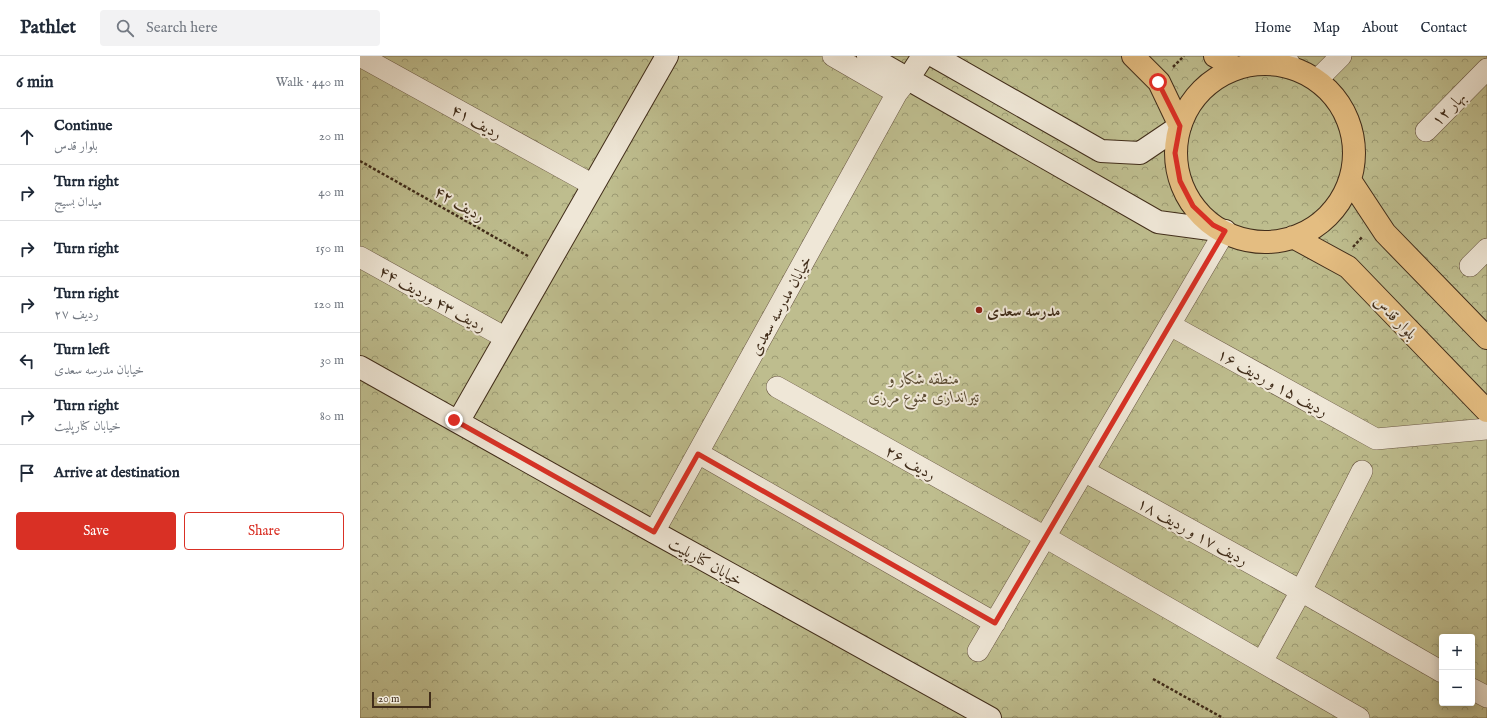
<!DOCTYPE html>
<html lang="en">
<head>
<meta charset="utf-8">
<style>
	body { margin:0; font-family:"IM FELL English",Amiri,serif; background:#f2f2f3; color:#1f2937 }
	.controls { position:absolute; right:12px; bottom:12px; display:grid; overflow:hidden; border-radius:4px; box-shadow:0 2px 10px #0003 }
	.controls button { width:36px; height:36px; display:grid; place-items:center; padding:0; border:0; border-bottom:1px solid #e0e1e3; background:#fff; color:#1f2937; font:20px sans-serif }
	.scale { position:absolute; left:12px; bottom:10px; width:59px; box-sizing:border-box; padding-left:4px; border:2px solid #412d1a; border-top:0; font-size:11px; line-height:14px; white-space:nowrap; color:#412d1a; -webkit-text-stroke:3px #efe7d7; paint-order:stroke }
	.stop { position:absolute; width:12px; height:12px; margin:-9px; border:3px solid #d93025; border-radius:50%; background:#fff }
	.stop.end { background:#d93025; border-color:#fff; box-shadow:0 1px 4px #0008 }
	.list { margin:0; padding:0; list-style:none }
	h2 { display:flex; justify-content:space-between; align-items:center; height:52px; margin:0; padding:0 16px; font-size:17px }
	h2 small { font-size:13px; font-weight:400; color:#747a83 }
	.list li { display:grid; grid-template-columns:26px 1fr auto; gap:12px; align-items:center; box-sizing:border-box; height:56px; padding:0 16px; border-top:1px solid #e0e1e3 }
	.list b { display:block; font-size:15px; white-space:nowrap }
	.list p { margin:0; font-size:13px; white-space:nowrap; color:#747a83 }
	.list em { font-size:13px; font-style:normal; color:#747a83 }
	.actions { display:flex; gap:8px; padding:12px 16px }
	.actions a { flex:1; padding:9px 0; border:1px solid #d93025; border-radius:4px; text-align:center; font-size:14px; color:#d93025 }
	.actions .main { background:#d93025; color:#fff }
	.icon { flex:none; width:22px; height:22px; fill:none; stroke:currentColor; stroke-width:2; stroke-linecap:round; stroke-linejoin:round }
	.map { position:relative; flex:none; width:1127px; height:662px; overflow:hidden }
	header { display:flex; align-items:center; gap:24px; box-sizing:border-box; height:56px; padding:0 20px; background:#fff; border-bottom:1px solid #e0e1e3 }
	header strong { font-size:19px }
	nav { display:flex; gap:22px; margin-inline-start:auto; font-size:14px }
	.search { width:280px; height:36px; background:#f2f2f3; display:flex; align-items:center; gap:10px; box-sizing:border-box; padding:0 14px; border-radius:4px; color:#747a83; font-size:15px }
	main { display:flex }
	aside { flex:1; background:#fff }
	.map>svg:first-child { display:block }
	.park { fill:url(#park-crowns); stroke:#807554; fill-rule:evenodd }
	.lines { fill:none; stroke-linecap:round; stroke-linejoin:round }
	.street-casing { stroke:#6a5844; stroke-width:22 }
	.secondary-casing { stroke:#412d1a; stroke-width:24 }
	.primary-casing { stroke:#412d1a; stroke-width:24 }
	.path { stroke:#412d1a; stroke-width:2.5; stroke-dasharray:3 2; stroke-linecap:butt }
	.street { stroke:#efe7d7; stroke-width:21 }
	.secondary { stroke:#efe7d7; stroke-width:22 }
	.primary { stroke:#e4bd81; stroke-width:22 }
	.route { stroke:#d93025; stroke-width:5 }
	.poi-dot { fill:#8f2418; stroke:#efe7d7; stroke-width:1.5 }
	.labels { text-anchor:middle; stroke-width:4; stroke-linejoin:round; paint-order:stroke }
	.street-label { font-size:16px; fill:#412d1a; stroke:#efe7d7 }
	.poi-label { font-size:16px; font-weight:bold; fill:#412d1a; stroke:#efe7d7; text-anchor:start }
	.park-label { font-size:16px; font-style:italic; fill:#5a4a31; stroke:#efe7d7 }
</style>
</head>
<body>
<header>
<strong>Pathlet</strong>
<div class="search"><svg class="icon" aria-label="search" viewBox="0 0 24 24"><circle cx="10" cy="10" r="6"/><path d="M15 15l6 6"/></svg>Search here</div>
<nav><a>Home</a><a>Map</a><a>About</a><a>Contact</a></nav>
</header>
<main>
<aside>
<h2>6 min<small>Walk · 440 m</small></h2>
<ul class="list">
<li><svg class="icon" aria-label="ahead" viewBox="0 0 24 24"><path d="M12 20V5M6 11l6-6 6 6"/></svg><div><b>Continue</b><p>بلوار قدس</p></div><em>20 m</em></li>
<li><svg class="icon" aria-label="right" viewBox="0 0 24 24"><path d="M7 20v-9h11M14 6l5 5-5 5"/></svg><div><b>Turn right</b><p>میدان بسیج</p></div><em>40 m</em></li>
<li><svg class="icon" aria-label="right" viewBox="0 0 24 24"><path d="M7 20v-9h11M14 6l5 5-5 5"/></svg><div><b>Turn right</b></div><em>150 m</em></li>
<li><svg class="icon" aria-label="right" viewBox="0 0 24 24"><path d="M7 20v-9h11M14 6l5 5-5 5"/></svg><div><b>Turn right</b><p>ردیف ۲۷</p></div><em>120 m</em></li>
<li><svg class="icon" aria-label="left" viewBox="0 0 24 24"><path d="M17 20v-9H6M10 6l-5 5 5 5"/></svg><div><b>Turn left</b><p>خیابان مدرسه سعدی</p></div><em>30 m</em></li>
<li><svg class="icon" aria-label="right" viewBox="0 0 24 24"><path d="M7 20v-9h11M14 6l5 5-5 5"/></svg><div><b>Turn right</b><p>خیابان کنارپلیت</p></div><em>80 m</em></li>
<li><svg class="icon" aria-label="arrive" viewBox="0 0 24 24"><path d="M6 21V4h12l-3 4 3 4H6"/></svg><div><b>Arrive at destination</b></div></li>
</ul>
<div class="actions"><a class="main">Save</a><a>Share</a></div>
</aside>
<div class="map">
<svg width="1127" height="662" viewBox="0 0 1127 662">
	<defs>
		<pattern id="park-crowns" width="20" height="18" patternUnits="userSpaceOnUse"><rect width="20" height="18" fill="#bebd8e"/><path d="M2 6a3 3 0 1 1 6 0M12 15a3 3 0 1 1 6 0" fill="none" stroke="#9c9a73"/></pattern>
	</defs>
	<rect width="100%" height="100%" fill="#e7dac2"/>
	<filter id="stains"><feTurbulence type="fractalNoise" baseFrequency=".005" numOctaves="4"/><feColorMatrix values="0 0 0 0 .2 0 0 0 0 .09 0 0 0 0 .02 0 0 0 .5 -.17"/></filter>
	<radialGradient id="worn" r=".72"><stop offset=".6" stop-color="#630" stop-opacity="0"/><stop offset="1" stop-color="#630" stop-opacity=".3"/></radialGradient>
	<path class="park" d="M 0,0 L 1127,0 L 1127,662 L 0,662 ZM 1082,581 L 1112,581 L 1112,647 L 1082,647 Z"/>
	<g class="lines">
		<defs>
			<path id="street" d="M 0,0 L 233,129
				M 473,0 L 537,37
				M 925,0 L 932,12
				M 957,24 L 981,0
				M 1066,75 L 1127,13
				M 0,201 L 146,282
				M 1110,210 L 1127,193
				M 810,269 L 1016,383 L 1127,373
				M 417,331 L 685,481 L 999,662
				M 338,397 L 635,567
				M 724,415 L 941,535 L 1082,616
				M 294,476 L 537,37 L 548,23
				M 618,595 L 865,175
				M 902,606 L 941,535 L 1002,415
				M 1112,633 L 1127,641"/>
			<path id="secondary" d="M 508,0 L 798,166 L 865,175
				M 574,0 L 741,95 L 780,97 L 820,70
				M 548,23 L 563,0
				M 0,311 L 294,476 L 630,662
				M 98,366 L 307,0"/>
			<path id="primary" d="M 773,0 L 799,26 L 820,70
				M 855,0 L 876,12
				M816 97a89 89 0 1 1 178 0a89 89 0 1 1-178 0Z
				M 990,124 L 1025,177 L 1127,282
				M 933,181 L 988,211 L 1127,355"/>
		</defs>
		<use href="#street" class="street-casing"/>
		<use href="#secondary" class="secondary-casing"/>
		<use href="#primary" class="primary-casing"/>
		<path class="path" d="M 813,11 L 824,0
			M 0,105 L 168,200
			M 993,191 L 1003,180
			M 793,623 L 863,662"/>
		<use href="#street" class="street"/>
		<use href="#secondary" class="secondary"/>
		<use href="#primary" class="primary"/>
	</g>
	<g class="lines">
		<path class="route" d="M 94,364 L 294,476 L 338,398 L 635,567 L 865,175 L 853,169 L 833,150 L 820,125 L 815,97 L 820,70 L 798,26"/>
	</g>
	<circle class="poi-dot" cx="619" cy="254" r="4"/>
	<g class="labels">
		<g class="street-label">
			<text transform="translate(1088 52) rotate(-45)" y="6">بهار ۱۲</text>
			<text transform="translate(117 65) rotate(29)" y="6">ردیف ۴۱</text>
			<text transform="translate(100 147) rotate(30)" y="6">ردیف ۴۲</text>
			<text transform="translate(73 242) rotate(29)" y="6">ردیف ۴۳ وردیف ۴۴</text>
			<text transform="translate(420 249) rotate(-61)" y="6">خیابان مدرسه سعدی</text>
			<text transform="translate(1036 261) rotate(46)" y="6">بلوار قدس</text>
			<text transform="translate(913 326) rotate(29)" y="6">ردیف ۱۵ و ردیف ۱۶</text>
			<text transform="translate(551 406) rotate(29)" y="6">ردیف ۲۶</text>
			<text transform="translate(833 475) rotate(29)" y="6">ردیف ۱۷ و ردیف ۱۸</text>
			<text transform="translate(346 505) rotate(29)" y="6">خیابان کنارپلیت</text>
		</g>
		<g class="poi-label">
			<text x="627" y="260">مدرسه سعدی</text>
		</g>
		<g class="park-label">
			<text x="564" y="328">منطقه شکار و<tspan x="564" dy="18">تیراندازی ممنوع مرزی</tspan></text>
		</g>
	</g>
	<rect width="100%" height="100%" filter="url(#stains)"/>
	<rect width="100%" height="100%" fill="url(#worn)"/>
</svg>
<div class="controls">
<button>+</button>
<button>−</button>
</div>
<div class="scale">20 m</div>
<div class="stop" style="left:798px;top:26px"></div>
<div class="stop end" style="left:94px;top:364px"></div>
</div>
</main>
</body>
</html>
